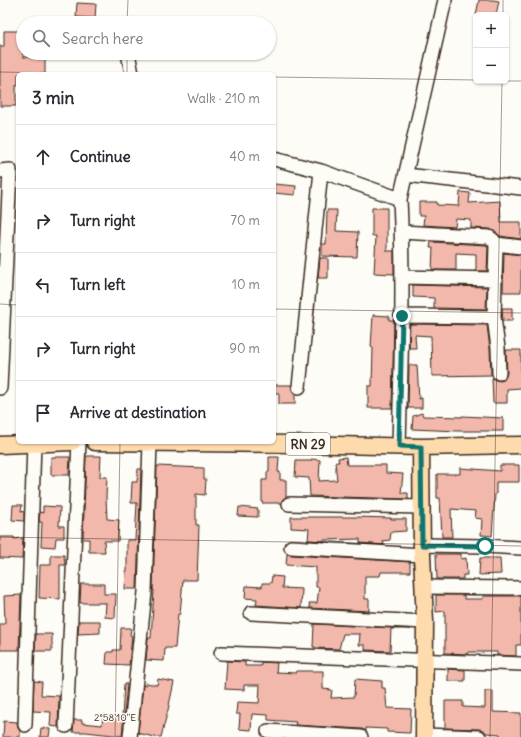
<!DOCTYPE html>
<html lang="en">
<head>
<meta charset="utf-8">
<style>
	body { margin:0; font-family:Delius,sans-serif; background:#f2f2f3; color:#2b2b33 }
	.controls { position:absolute; right:12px; top:12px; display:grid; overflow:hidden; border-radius:6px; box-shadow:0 1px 3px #0004 }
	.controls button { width:36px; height:36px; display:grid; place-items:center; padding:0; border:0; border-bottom:1px solid #e1e1e2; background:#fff; color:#2b2b33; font:20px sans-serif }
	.stop { position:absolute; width:12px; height:12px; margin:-9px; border:3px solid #0f766e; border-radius:50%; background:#fff }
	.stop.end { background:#0f766e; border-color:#fff; box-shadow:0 1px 4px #0008 }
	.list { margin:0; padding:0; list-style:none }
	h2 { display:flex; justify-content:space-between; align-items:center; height:52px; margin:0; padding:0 16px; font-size:17px }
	h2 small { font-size:13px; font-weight:400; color:#7c7c81 }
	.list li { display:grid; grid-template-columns:26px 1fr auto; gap:12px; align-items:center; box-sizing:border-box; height:64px; padding:0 16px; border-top:1px solid #e1e1e2 }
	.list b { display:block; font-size:15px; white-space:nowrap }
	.list em { font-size:13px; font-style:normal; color:#7c7c81 }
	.icon { flex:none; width:22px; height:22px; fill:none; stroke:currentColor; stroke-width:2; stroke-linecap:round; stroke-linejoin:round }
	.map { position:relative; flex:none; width:521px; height:737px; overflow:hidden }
	.search { position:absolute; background:#fff; box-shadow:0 1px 3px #0004; left:16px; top:16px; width:260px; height:44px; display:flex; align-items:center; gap:10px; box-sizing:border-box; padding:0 14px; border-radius:22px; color:#7c7c81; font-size:15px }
	.panel { position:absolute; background:#fff; box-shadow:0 1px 3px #0004; left:16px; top:72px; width:260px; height:372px; border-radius:6px }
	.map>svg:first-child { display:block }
	.building { fill:#f2b8ab; stroke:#3b2a1e }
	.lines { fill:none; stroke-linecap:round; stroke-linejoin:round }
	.minor-casing { stroke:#3b2a1e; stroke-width:16 }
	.major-casing { stroke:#3b2a1e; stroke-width:19 }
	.minor { stroke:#fdfcf7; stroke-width:13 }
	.major { stroke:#fedbac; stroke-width:16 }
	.route { stroke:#0f766e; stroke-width:5 }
	.ticks { fill:none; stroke:#3b2a1e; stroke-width:1; stroke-opacity:0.45 }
	.labels { text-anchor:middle; stroke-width:3; stroke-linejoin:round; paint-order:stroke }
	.shield { fill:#fdfcf7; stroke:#75695f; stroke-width:1 }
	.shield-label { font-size:13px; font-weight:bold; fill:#3b2a1e }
	.ticks-label { font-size:10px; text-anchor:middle; fill:#3b2a1e; stroke:#fdfcf7; stroke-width:3; stroke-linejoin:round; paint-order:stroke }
</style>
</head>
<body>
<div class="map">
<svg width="521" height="737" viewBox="0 0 521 737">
	<rect width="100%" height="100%" fill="#fdfcf7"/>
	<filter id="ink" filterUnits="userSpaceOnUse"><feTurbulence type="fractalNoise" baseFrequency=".025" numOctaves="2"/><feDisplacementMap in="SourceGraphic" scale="8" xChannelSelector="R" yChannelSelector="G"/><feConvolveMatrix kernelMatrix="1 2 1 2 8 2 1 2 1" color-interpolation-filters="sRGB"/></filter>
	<g filter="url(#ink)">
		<path class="building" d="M 479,0 L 493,0 L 499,1 L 496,15 L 476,15 Z
			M 77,3 L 96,4 L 95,18 L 76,17 Z
			M 4,31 L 23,31 L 23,57 L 45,57 L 45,74 L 18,74 L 18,85 L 16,85 L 16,106 L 0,106 L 0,46 L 4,46 Z
			M 274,184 L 296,186 L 295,195 L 274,193 Z
			M 460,192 L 470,193 L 469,203 L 500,201 L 501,222 L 521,222 L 521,239 L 500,236 L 494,231 L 490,229 L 471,228 L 471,220 L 456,219 L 455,227 L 423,225 L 424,216 L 419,216 L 419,202 L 437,202 L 437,205 L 459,206 Z
			M 372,208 L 387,208 L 387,251 L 394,251 L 394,274 L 374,273 L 376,236 L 372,236 Z
			M 327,210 L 337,210 L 336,231 L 358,232 L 357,257 L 322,256 L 322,244 L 326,244 Z
			M 431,242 L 486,245 L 488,247 L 487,271 L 476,271 L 476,254 L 456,253 L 456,270 L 432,270 L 433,248 L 430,248 Z
			M 504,253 L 521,255 L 521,292 L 503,292 Z
			M 320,258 L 328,258 L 328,278 L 318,278 Z
			M 413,285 L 487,287 L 486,309 L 434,308 L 434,298 L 413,297 Z
			M 502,308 L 512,308 L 512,321 L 503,321 Z
			M 373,315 L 389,316 L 389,320 L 394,320 L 392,408 L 368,408 L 368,386 L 372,386 L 373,348 L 371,347 Z
			M 410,324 L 487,325 L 490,349 L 491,375 L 432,376 L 431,336 L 415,335 L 416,348 L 409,348 Z
			M 506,350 L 521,350 L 521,388 L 507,389 L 507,403 L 493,403 L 492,378 L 496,380 L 500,381 L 504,380 L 506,376 L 507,373 Z
			M 409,365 L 417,365 L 419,399 L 422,398 L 422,408 L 408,408 Z
			M 274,385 L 291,385 L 292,390 L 295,394 L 295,404 L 279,404 L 279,393 L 274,393 Z
			M 422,413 L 423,416 L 462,417 L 462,416 L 503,418 L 503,431 L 458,431 L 412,429 L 413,416 Z
			M 86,456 L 101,456 L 100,477 L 107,477 L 106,497 L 107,519 L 119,520 L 118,541 L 104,541 L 105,552 L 89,552 L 89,539 L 83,539 Z
			M 51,457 L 70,457 L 69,475 L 51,475 Z
			M 269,457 L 279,457 L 278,472 L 280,472 L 280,480 L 286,480 L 286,497 L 282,500 L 281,503 L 262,503 L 262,480 L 267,480 L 267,472 L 269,472 Z
			M 346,457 L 347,465 L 386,465 L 386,473 L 403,474 L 401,493 L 408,493 L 408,499 L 310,496 L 309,478 L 295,477 L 296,461 L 311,461 L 311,459 L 320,460 L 319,481 L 337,480 L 335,462 L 339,462 L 338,458 Z
			M 500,465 L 519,465 L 519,482 L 496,482 L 496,494 L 495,494 L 492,536 L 481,535 L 482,519 L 475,518 L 476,511 L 451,509 L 452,537 L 442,537 L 440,498 L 437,498 L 437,474 L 460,474 L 460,468 L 500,471 Z
			M 157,466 L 204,468 L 204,479 L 206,479 L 205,495 L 196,494 L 196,525 L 199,525 L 197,580 L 183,580 L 180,614 L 178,614 L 175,648 L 165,648 L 164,661 L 146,660 L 148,638 L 151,638 L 154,590 L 153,590 Z
			M 138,469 L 141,469 L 137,589 L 125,589 L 126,571 L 127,571 L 127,540 L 135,540 L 137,503 L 131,503 L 132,482 L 137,482 Z
			M 13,505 L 22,505 L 21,511 L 24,512 L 24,521 L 12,520 Z
			M 43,506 L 60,507 L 59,526 L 64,526 L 64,538 L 56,538 L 55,547 L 41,546 L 42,522 L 39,522 L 40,512 L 43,513 Z
			M 239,507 L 258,509 L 258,517 L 238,516 Z
			M 291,517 L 355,517 L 391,518 L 391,519 L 406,519 L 406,531 L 391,532 L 390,540 L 383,541 L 384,545 L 360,543 L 360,539 L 323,540 L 323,541 L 308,540 L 309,529 L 291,528 Z
			M 0,537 L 14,537 L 14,539 L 23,538 L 22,559 L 0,558 Z
			M 287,554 L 291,555 L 410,562 L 410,572 L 381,572 L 380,576 L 365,576 L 365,599 L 369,599 L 369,611 L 310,608 L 309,603 L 317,603 L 319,587 L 316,587 L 316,567 L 286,565 Z
			M 436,554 L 461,554 L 461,559 L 466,558 L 467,575 L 463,575 L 463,579 L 437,579 Z
			M 51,555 L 64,555 L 65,565 L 60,565 L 60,599 L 39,598 L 40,565 L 51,565 Z
			M 480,558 L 500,558 L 501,574 L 479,575 Z
			M 272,576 L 283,577 L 282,588 L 302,589 L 301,608 L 256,605 L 257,599 L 245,598 L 246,586 L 262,587 L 262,583 L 271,583 Z
			M 81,584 L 104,584 L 104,594 L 116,594 L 115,618 L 105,617 L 106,603 L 80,603 Z
			M 21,595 L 19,650 L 0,650 L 0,624 L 5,624 L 4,596 Z
			M 436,595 L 464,595 L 464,599 L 483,599 L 483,596 L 521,596 L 521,645 L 516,645 L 516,656 L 497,655 L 497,652 L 468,652 L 468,654 L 445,653 L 445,611 L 436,612 Z
			M 79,621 L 100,621 L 100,633 L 78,634 Z
			M 314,624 L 411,629 L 391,629 L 390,651 L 365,650 L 365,645 L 359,645 L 360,634 L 343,634 L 339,649 L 315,648 L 315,647 L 313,647 Z
			M 121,628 L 131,628 L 130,635 L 132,636 L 129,665 L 106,664 L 107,652 L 113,652 L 113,650 L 120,650 Z
			M 36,634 L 52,634 L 52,651 L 35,651 Z
			M 227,661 L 245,662 L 245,666 L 261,666 L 261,662 L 277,663 L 276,672 L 296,673 L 296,671 L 323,671 L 323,689 L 332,690 L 331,698 L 354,697 L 355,679 L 382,681 L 382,688 L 385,688 L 387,708 L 411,709 L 410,733 L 387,732 L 387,729 L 366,728 L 366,731 L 362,729 L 295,725 L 296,722 L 268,720 L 268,715 L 252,714 L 251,730 L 239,729 L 240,714 L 236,714 L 237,702 L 259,703 L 260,685 L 244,685 L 244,690 L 225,689 Z
			M 448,669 L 465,670 L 465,681 L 448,681 Z
			M 158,679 L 174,682 L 168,710 L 161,737 L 154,737 L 138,733 L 143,685 L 146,685 L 146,683 L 157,685 Z
			M 34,681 L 42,682 L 41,695 L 59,696 L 58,727 L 50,726 L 51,712 L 33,711 Z
			M 124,684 L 127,684 L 122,736 L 86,732 L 73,732 L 74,720 L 82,720 L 82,723 L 102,725 L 103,715 L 122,718 Z
			M 485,691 L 493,691 L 493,712 L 521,713 L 521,737 L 500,737 L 500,734 L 486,733 L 484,730 L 479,729 L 445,728 L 445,701 L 463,701 L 463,707 L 485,708 Z
			M 4,721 L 17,722 L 18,728 L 20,731 L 20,737 L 3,737 Z
			M 41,728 L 50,729 L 49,737 L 40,737 Z"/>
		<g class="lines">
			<defs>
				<path id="minor" d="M 128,53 L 132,74
					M 274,159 L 321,171 L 400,199
					M 0,171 L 10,170 L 0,388
					M 406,175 L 521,188
					M 402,232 L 489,237 L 493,240 L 496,244 L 494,317 L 498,348 L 499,373
					M 496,244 L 521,247
					M 402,277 L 495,279
					M 401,316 L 494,317
					M 299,387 L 321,171
					M 399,446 C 401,364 404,282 400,199 L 445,0
					M 289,504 L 421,507
					M 422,545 L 485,546 L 521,548
					M 291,547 L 422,555
					M 423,587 L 521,588
					M 251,613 L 425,622
					M 221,653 L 521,664
					M 25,725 L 34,443
					M 66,726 L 79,442
					M 268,731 L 361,737
					M 424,735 L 479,737
					M 130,737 L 145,592 L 150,443"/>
				<path id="major" d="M 95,442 L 295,444 L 421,447 L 521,445
					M 0,445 L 72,442
					M 421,447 L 422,555 L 425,622 L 424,737"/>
			</defs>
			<use href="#minor" class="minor-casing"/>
			<use href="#major" class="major-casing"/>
			<use href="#minor" class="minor"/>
			<use href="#major" class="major"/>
		</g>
	</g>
	<g class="lines" filter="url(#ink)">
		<path class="route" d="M 402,316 L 399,446 L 421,447 L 422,545 L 485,546"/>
	</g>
	<path class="ticks" d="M 503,15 L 503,0M 127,23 L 128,0M 0,72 L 119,74M 127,74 L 127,53M 274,77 L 476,80M 506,81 L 521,81M 0,304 L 18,305M 274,309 L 521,313M 0,537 L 521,546M 115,737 L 120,442M 490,737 L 502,81"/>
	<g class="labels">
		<rect class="shield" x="286" y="433" width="44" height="22" rx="3"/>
		<g class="shield-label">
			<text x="308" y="449">RN 29</text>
		</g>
	</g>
	<g class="ticks-label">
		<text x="115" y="721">2°58'10"E</text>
	</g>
</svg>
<div class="controls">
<button>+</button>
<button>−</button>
</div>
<div class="stop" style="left:485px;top:546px"></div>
<div class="stop end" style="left:402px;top:316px"></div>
<div class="search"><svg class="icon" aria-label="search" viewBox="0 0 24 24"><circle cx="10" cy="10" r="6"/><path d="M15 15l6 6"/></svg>Search here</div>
<section class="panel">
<h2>3 min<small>Walk · 210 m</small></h2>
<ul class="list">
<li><svg class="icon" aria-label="ahead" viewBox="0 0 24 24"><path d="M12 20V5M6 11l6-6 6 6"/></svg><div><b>Continue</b></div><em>40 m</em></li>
<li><svg class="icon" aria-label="right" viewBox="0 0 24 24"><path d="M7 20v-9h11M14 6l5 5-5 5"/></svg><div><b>Turn right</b></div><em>70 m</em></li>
<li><svg class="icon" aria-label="left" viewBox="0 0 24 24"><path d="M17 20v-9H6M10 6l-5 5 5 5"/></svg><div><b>Turn left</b></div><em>10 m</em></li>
<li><svg class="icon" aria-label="right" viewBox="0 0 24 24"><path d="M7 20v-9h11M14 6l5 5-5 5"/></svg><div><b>Turn right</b></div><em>90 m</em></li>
<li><svg class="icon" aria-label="arrive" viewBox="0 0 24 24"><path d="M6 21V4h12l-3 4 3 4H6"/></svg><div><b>Arrive at destination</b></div></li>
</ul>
</section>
</div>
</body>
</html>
